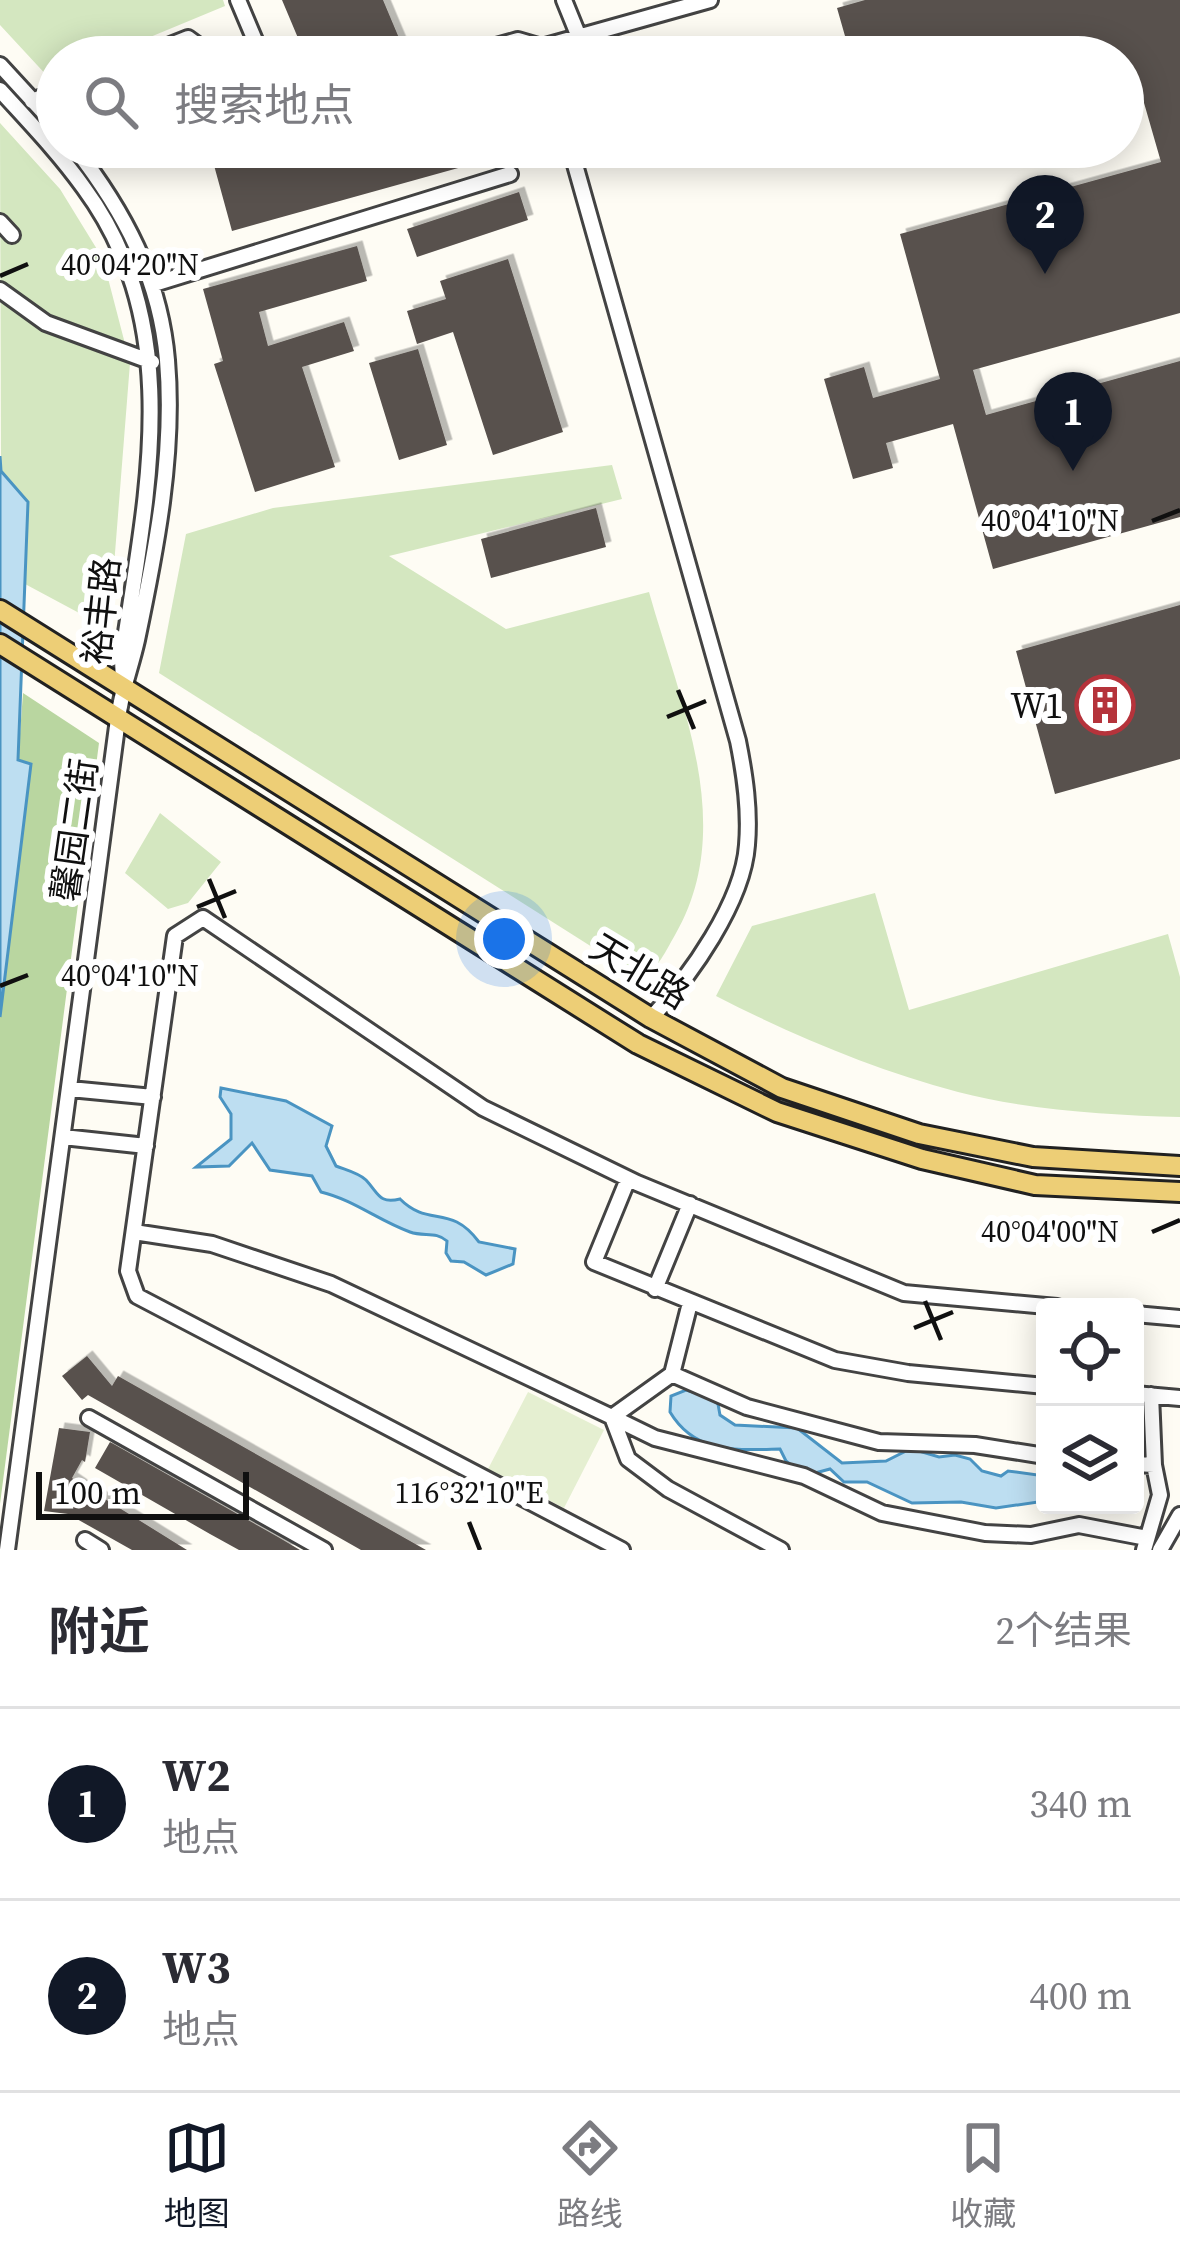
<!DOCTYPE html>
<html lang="zh">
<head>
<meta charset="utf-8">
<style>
	body { margin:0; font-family:"Source Serif 4","Noto Sans SC",serif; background:#f7f7f7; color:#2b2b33 }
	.controls { position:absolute; right:36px; bottom:36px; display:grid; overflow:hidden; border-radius:12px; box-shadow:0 6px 30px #0003 }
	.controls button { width:108px; height:108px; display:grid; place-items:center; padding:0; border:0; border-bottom:3px solid #e1e1e2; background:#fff; color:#2b2b33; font:60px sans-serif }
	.scale { position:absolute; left:36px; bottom:30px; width:213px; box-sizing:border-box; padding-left:12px; border:6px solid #101010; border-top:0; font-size:33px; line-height:42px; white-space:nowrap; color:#101010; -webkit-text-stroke:9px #fff; paint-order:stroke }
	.you { position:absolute; left:504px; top:939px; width:42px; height:42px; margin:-30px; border:9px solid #fff; border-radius:50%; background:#1a73e8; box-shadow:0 0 0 18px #1a73e833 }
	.badge { display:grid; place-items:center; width:78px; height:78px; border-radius:50%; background:#111827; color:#fff; font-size:39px; font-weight:700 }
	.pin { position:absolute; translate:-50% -99px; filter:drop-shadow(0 3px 6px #0008) }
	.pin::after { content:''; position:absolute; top:63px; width:42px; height:36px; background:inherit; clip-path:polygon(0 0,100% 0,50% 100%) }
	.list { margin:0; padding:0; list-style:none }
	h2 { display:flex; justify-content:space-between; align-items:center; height:156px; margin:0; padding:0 48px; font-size:51px }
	h2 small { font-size:39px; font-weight:400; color:#7c7c81 }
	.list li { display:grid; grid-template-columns:78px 1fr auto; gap:36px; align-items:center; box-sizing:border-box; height:192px; padding:0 48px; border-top:3px solid #e1e1e2 }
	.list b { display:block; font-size:45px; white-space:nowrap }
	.list p { margin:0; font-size:39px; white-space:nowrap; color:#7c7c81 }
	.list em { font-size:39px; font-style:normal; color:#7c7c81 }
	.icon { flex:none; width:66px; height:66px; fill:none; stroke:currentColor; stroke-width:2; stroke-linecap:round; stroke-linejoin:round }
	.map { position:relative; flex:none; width:1180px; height:1550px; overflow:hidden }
	.search { position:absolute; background:#fff; box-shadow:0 6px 30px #0003; left:36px; right:36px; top:36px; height:132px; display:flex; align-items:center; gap:30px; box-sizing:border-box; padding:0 42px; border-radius:66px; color:#7c7c81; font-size:45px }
	.sheet { height:540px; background:#fff }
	nav { display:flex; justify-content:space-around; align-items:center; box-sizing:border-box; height:168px; border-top:3px solid #e1e1e2; background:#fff; font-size:33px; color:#7c7c81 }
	nav a { display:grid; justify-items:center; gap:6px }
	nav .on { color:#111827 }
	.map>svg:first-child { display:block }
	.green { fill:#d4e7c0 }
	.forest { fill:#b9d6a0 }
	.pitch { fill:#e5efd1 }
	.water { fill:#bddef1; stroke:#4a94c2; stroke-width:3 }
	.building { fill:#58514d; filter:url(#shadow) }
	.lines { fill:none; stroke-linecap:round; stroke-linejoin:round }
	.minor-casing { stroke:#434343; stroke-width:20 }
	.major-casing { stroke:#212121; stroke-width:24 }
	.minor { stroke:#fff; stroke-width:14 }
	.major { stroke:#edce76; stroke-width:18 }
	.ticks { fill:none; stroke:#101010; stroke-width:4.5 }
	.labels { text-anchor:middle; stroke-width:12; stroke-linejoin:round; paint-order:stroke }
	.street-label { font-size:36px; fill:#101010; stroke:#fff }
	.poi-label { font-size:36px; fill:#101010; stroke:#fff; text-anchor:end }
	.ticks-label { font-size:30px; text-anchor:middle; fill:#101010; stroke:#fff; stroke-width:12; stroke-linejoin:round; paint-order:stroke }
</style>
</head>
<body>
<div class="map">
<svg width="1180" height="1550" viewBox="0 0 1180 1550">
	<defs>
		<filter id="shadow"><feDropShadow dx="5.5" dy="-5.5" stdDeviation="0" flood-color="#0004"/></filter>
	</defs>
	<rect width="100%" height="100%" fill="#fefcf4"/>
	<path class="green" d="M 0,0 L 223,0 L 225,6 L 102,57 L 57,57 L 57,76 L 50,79 L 0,25 Z
		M 0,123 L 60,189 L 103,259 L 130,363 L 109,629 L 25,584 L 28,502 L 1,471 Z
		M 612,465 L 622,499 L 389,556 L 506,629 L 649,592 C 680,703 738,826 675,935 C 665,952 659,968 641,978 L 159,673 L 186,534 L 273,508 Z
		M 160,813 L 221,862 L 188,903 L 168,909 L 125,873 Z
		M 875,893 L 909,1010 L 1168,934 L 1180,977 L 1180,1117 C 1109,1115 1027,1110 958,1092 C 875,1070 792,1035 716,996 L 752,926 Z"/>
	<path class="forest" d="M 23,693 L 99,743 L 0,1504 L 0,1017 L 31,765 L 18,761 Z"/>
	<path class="pitch" d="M 528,1392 L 604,1430 L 564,1508 L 488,1469 Z"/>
	<path class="water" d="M 0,456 L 1,471 L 28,502 L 18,760 L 31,764 L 0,1017 Z
		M 221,1088 L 286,1101 L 332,1126 L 326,1146 L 336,1166 C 346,1170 359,1173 366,1180 C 379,1194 379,1204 400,1199 C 429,1228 450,1203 479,1242 L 515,1249 L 513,1264 L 486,1275 L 464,1262 L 451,1261 L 446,1253 L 447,1241 C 436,1231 424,1237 410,1232 C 379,1221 354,1200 321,1192 L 312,1176 L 270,1170 L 252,1143 L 229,1166 L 196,1167 L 231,1139 L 231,1114 L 220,1097 Z
		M 686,1390 L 707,1396 L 718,1404 L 720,1415 L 735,1425 L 797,1428 L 842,1463 L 886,1461 L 906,1451 L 919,1451 L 939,1457 L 955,1455 L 970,1459 L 982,1471 L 1001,1476 L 1008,1471 L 1045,1476 L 1045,1501 L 996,1508 L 961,1502 L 912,1503 L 867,1482 L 844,1482 L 830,1469 L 804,1476 L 786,1461 L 780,1449 C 736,1450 695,1454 670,1412 L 671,1396 Z"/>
	<path class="building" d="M 282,0 L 383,0 L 407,57 L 306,57 Z
		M 865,0 L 1180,0 L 1180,313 L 973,370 L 986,415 L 1180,361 L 1180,517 L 993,569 L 953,424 L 886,443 L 893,468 L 853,479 L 824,379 L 864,367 L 873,398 L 940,379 L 900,234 L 1161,162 L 1138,82 L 1123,86 L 1123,57 L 851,57 L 837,8 Z
		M 209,147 L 464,147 L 469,165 L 232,231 Z
		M 519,192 L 528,220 L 417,257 L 407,229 Z
		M 357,246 L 367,281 L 259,312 L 268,346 L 344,322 L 354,351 L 302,367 L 335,467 L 255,492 L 214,364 L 223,361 L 203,289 Z
		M 508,259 L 563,432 L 493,455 L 453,332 L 417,344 L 407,311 L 446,299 L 440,281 Z
		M 418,349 L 447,445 L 399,460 L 369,363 Z
		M 596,508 L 606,547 L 491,578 L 481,539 Z
		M 1180,605 L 1180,759 L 1055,794 L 1016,651 Z
		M 87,1356 L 112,1386 L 118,1376 L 426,1550 L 361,1550 L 88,1395 L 82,1400 L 62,1376 Z
		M 59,1428 L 90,1432 L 85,1462 L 82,1460 L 72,1478 L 82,1485 L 82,1490 L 84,1486 L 187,1550 L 132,1550 L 68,1514 L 44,1511 Z
		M 110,1442 L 278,1537 L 300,1550 L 239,1550 L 210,1534 L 95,1468 Z"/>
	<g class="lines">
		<defs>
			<path id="minor" d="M 238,0 L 262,57
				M 564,0 L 579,37
				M 140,57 L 188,38 L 214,57
				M 457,57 L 518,40 L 542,47
				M 545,57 L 542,47 L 710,0
				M 0,65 L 57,127
				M 0,90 C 29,122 59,153 84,188 C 188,329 145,500 122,659 L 123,683
				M 32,101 L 57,91
				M 570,147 L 738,741 C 745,776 750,810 747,845 C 743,902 690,977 651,1018
				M 0,222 L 12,235
				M 154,284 L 510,174
				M 0,290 L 46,323 L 152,362
				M 70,1089 L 153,1097
				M 63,1137 L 146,1146
				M 628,1179 L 594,1262 L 835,1360 L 908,1373 L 1045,1386
				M 134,1232 L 212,1244 L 331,1284 L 612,1417 L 628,1459 L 668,1489 L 781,1550
				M 655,1289 L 690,1204
				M 690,1303 L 672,1374 L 612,1417 L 655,1438 L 804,1476 L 882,1513 L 985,1533 L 1031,1535 L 1079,1525 L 1147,1538
				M 1135,1314 L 1180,1318
				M 672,1374 L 747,1407 L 879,1442 L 975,1445 L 1045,1456
				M 1135,1394 L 1180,1398
				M 89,1418 L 324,1550
				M 1135,1464 L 1154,1465 L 1151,1395
				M 85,1540 L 101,1550
				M 7,1550 C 45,1273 81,996 118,719 C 121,692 131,667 137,640 C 156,550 175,453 167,360 C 160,278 124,211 74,147
				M 622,1550 L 137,1296 L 128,1271 L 175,936 L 203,918 L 483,1108 L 637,1183 L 904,1293 L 1057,1307
				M 1144,1550 L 1160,1495 L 1154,1465
				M 1160,1550 L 1180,1515"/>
			<path id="major" d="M 0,610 L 651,1018 L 782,1088 L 919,1134 L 1033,1157 L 1180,1166
				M 0,644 L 638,1044 L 777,1112 L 922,1159 L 1035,1185 L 1180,1192"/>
		</defs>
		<use href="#minor" class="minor-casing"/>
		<use href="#major" class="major-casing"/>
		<use href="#minor" class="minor"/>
		<use href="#major" class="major"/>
	</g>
	<path class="ticks" d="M 0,276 L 28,264M 1152,521 L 1180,510M 678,690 L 694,729M 667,717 L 706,701M 209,879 L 225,918M 197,907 L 236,891M 0,986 L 28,975M 1152,1232 L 1180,1220M 925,1301 L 941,1340M 914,1328 L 953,1312M 469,1522 L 480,1550"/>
	<defs>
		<symbol id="building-ring" viewBox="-11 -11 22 22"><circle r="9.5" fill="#fff" stroke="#b5333b" stroke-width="1.5"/><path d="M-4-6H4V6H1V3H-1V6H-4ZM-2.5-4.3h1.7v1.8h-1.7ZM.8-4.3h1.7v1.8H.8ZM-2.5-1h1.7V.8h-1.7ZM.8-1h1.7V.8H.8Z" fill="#b5333b"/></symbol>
	</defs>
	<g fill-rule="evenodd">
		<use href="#building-ring" x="1072" y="672" width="66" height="66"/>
	</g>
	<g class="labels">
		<g class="street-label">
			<text transform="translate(101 611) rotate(-84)" y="13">裕丰路</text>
			<text transform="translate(74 830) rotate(-82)" y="13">馨园二街</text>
			<text transform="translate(640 971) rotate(31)" y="13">天北路</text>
		</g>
		<g class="poi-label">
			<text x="1063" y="718">W1</text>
		</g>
	</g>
	<g class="ticks-label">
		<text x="130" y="275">40°04'20"N</text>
		<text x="1050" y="531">40°04'10"N</text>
		<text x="130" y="986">40°04'10"N</text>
		<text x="1050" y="1242">40°04'00"N</text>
		<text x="469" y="1503">116°32'10"E</text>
	</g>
</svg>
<div class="controls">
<button><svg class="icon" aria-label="locate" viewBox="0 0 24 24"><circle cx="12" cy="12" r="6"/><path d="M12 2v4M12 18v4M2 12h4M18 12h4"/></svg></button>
<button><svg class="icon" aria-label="layers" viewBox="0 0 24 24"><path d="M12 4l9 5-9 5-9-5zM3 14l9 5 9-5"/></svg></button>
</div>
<div class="scale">100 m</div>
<div class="you"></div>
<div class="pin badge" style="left:1073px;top:471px">1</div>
<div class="pin badge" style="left:1045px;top:274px">2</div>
<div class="search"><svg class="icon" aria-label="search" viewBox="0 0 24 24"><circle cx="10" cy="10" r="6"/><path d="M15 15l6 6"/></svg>搜索地点</div>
</div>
<section class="sheet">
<h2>附近<small>2个结果</small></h2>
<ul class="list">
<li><span class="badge">1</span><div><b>W2</b><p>地点</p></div><em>340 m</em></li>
<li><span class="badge">2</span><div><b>W3</b><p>地点</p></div><em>400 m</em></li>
</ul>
</section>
<nav>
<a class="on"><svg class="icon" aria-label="map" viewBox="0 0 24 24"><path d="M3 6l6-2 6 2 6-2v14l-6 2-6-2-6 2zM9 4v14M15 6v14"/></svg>地图</a>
<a><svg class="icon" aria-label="directions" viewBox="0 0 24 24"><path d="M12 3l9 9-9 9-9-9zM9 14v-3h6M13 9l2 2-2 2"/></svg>路线</a>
<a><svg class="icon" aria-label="saved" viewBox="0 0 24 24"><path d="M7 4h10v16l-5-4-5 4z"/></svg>收藏</a>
</nav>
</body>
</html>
